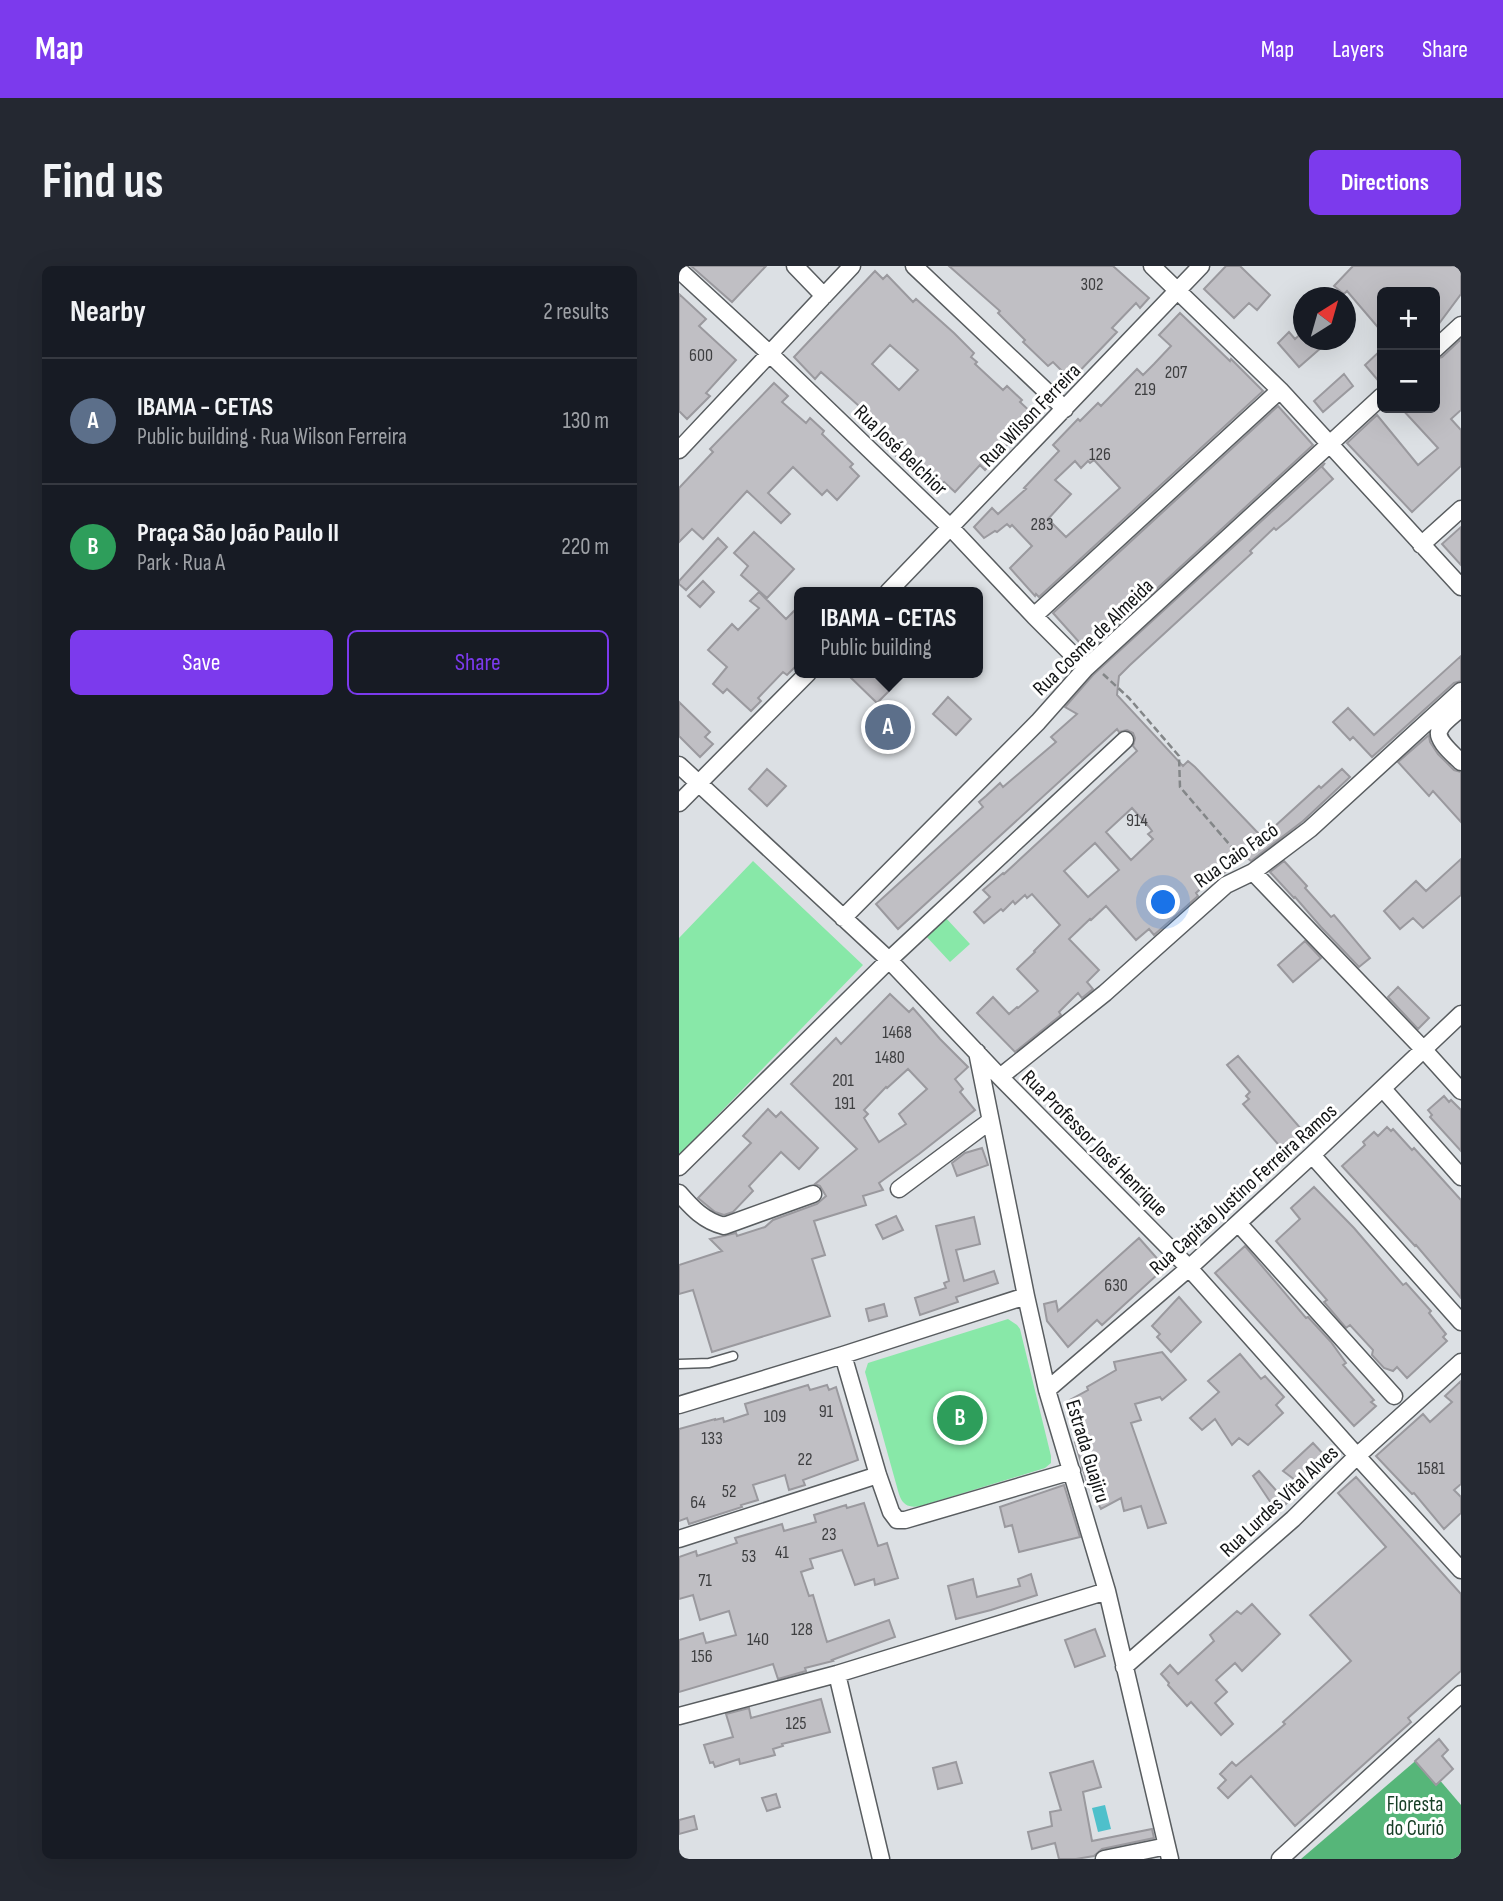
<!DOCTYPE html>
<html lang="en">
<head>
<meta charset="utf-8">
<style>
	body { margin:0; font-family:"Sofia Sans Condensed",sans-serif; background:#242831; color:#f1f3f6 }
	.controls { position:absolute; right:21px; top:21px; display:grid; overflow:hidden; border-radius:10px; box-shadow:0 7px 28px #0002 }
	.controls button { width:63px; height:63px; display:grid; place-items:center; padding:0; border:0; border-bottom:2px solid #363941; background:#171b24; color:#f1f3f6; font:35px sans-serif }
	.compass { position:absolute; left:614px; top:21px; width:63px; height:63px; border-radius:50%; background:#171b24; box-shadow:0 7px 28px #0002; rotate:37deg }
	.you { position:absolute; left:485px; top:637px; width:24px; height:24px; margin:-18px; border:5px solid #fff; border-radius:50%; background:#1a73e8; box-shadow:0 0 0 10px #1a73e833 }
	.badge { display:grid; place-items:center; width:46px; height:46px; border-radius:50%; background:#7c3aed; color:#fff; font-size:23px; font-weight:700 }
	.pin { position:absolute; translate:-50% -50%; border:4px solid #fff; box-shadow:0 2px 7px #0006 }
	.popup { position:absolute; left:115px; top:321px; width:189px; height:91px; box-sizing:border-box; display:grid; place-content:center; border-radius:10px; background:#171b24; filter:drop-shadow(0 2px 5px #0005); font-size:23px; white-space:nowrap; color:#9ea1a6 }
	.popup b { font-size:26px; color:#f1f3f6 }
	.popup::after { content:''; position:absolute; left:50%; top:100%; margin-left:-14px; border:14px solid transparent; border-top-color:#171b24 }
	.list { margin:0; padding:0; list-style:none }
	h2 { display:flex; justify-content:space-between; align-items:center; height:91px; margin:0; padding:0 28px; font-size:30px }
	h2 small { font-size:23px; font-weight:400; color:#9ea1a6 }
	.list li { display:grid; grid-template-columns:46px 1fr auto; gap:21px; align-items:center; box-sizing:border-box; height:126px; padding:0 28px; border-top:2px solid #363941 }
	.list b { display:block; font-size:26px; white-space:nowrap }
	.list p { margin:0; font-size:23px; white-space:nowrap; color:#9ea1a6 }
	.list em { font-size:23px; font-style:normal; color:#9ea1a6 }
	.actions { display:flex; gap:14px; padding:21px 28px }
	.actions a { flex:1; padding:16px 0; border:2px solid #7c3aed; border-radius:10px; text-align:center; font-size:24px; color:#7c3aed }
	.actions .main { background:#7c3aed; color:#fff }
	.map { position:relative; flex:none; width:782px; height:1593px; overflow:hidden; border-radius:10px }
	header { display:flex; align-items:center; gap:42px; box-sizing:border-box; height:98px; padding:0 35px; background:#7c3aed; color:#fff }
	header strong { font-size:33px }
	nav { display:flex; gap:38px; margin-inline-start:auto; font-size:24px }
	.intro { display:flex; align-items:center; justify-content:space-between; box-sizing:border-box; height:168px; padding:0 42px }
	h1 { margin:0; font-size:49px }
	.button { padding:18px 32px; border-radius:10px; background:#7c3aed; color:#fff; font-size:24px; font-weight:700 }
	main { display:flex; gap:42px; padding:0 42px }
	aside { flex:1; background:#171b24; border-radius:10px; box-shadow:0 7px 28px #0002 }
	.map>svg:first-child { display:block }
	.green { fill:#88e8a8 }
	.forest { fill:#56b679 }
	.water { fill:#4ec0cb }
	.building { fill:#c0bfc4; stroke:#9a999e; stroke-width:2; fill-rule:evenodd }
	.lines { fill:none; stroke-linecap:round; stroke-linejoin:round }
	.lane-casing { stroke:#595d60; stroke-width:11 }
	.street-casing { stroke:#595d60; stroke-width:19 }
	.path { stroke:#838688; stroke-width:2.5; stroke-dasharray:7 3.5; stroke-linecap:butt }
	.lane { stroke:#fff; stroke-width:8 }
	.street { stroke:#fff; stroke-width:16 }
	.labels { text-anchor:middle; stroke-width:6; stroke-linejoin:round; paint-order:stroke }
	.number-label { font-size:18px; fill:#3e3f41 }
	.street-label { font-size:21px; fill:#121415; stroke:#fff }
	.park-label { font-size:21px; fill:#173f26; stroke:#fff }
</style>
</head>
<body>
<header>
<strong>Map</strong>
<nav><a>Map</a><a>Layers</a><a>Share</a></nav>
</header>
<div class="intro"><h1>Find us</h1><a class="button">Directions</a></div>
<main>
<aside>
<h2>Nearby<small>2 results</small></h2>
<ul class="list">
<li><span class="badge" style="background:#5c6f8a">A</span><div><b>IBAMA - CETAS</b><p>Public building · Rua Wilson Ferreira</p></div><em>130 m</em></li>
<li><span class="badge" style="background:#2e9e5b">B</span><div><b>Praça São João Paulo II</b><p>Park · Rua A</p></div><em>220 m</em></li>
</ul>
<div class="actions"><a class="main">Save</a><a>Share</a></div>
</aside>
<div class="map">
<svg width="782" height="1593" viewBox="0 0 782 1593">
	<rect width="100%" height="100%" fill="#dce0e4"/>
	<path class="green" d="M 74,595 L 184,699 L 0,889 L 0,672 Z
		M 266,651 L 291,678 L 271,696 L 246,669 Z
		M 329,1053 L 338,1059 L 341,1063 L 372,1190 L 372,1197 L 366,1202 L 242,1240 C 221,1244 221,1230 216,1214 L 186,1106 L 189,1097 Z"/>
	<path class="forest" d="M 741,1491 L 782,1539 L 782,1593 L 622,1593 Z"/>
	<path class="water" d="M 426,1539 L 432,1563 L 419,1566 L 413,1542 Z"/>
	<path class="building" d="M 12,0 L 87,0 L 53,36 Z
		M 270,0 L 434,0 L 470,32 L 461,42 L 457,37 L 433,62 L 438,66 L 392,114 L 374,96 L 369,100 L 344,76 L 346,74 L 319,47 L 321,45 Z
		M 547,0 L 561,0 L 591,29 L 578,44 L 570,37 L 555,52 L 525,23 Z
		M 674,0 L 782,0 L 782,28 L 756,63 L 756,26 L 703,26 L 703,66 L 668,25 L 665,28 L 655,20 Z
		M 196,5 L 204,13 L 208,9 L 234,36 L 237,33 L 275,67 L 295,87 L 292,91 L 298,96 L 296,98 L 324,124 L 328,120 L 343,134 L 341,136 L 357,151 L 323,184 L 324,185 L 306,204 L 301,199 L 276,226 L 265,216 L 263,217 L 256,211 L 248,219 L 199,173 L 203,169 L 176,144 L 180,140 L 142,106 L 136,113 L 115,91 ZM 211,79 L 239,104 L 220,124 L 193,98 Z
		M 0,28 L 27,53 L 20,60 L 57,94 L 27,127 L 31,130 L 8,153 L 0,145 Z
		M 501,47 L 551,95 L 552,93 L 584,125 L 360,331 L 357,328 L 356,330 L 331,302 L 353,280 L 333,259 L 331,261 L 328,258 L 318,266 L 316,265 L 305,272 L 295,261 L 313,242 L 319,248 L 347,223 L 345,222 L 380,185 L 374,179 L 399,153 L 401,155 L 419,137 L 422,140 L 458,103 L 464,109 L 475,98 L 492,80 L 480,69 ZM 415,194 L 441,222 L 387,271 L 369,253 L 392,228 L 376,214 L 396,195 L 402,202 L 409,195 L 411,197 Z
		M 625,65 L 625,74 L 651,74 L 620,101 L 599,77 L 610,66 L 616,73 Z
		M 782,73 L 782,144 L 772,153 L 782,164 L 782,200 L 733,246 L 668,177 L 698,149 L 739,199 L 759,182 L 722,142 L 756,142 L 756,93 L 763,91 Z
		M 703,83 L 703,119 L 686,99 Z
		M 665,108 L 674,120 L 644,146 L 635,135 Z
		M 95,117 L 109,130 L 103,136 L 127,157 L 131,152 L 145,165 L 143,168 L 174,198 L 171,201 L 180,210 L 158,234 L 148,224 L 143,229 L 114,201 L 89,227 L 111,248 L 102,257 L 68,225 L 24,273 L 13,263 L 0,276 L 0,222 L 34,186 L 31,183 Z
		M 599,140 L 634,179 L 409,386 L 374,347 Z
		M 646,197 L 643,201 L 654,213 L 609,254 L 597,264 L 595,262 L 571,285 L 573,287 L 451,399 L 440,410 L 438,429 L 504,500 L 509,495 L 516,501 L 580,568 L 582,566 L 585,570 L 640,520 L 642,522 L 663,503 L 671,511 L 624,555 L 572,595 L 565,589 L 543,609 L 540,612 L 537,609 L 517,627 L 519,630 L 475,669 L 470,663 L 457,674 L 427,640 L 412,654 L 411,653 L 390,673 L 420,704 L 408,716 L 414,723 L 403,732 L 399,727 L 380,746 L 382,749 L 336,786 L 298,747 L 314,731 L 330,748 L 338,741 L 339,742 L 359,725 L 338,703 L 356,686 L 355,685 L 381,659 L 353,628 L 348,632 L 346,629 L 336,638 L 334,635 L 324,645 L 322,643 L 305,657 L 295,646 L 311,631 L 304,624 L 324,607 L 325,608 L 458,485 L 454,480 L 456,472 L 454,467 L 448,464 L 440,466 L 438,463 L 219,663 L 197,638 L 304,541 L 300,536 L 307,530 L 321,517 L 324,521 L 377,476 L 372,471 L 398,448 L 386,441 L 414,409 ZM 453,542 L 470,561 L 473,565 L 469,568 L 474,573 L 452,594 L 427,566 ZM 416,577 L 440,604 L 409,631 L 385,605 Z
		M 782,261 L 782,299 L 763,278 Z
		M 75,266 L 115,303 L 88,332 L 62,309 L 69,300 L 55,287 Z
		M 39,272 L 48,281 L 7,324 L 0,318 L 0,315 Z
		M 24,315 L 35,326 L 21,341 L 9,330 Z
		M 80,326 L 107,353 L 120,340 L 120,397 L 108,409 L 104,406 L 79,432 L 82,435 L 72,445 L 48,423 L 44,427 L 34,418 L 48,401 L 29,384 L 53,358 L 59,364 L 80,342 L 71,335 Z
		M 782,390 L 782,415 L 775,417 L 693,491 L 674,471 L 671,474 L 654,456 L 669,442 L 695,469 Z
		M 167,407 L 196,407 L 212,423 L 198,437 Z
		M 269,431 L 292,453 L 277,469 L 254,448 Z
		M 0,436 L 31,466 L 26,471 L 34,478 L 21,491 L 0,470 Z
		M 750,469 L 751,476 L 759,488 L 775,504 L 782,506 L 782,556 L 754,525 L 750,530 L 719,496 Z
		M 88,503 L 107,520 L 88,540 L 70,523 Z
		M 782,593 L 782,629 L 744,662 L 734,652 L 721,663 L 705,645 L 737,615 L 747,625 Z
		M 605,595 L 628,620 L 626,622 L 635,632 L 652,651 L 655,649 L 691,692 L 680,701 L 642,661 L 616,631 L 615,632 L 591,606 Z
		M 626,675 L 642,692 L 614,716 L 599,699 Z
		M 719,721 L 750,752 L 739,763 L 709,731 Z
		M 211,728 L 230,746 L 234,742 L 261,773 L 289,801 L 276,813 L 284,823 L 281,826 L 296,844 L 240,888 L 200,917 L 204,924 L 184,930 L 187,939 L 135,955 L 146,989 L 133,993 L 151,1050 L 33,1086 L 14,1024 L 0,1028 L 0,999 L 43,985 L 31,973 L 57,967 L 58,970 L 86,961 L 94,954 L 138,938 L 147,930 L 141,920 L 136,918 L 178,883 L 112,818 L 157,772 L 162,778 ZM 229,803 L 248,823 L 220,848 L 227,858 L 200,876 L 185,852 L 189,848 L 185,844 L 207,821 L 208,822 Z
		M 559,790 L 629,871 L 613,886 L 609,882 L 605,885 L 564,838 L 570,833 L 567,830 L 571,826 L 548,799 Z
		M 765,830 L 770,836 L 772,834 L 782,844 L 782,885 L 751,851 L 753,849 L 749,844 Z
		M 89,843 L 97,851 L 102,846 L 139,882 L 120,903 L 102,886 L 70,920 L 74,925 L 54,946 L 45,949 L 36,946 L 19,932 L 72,877 L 64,870 Z
		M 708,861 L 712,865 L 714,863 L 733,884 L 735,882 L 782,934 L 782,1032 L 737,979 L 736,980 L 663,900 L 686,879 L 684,876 L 695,866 L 699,870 Z
		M 303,882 L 309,899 L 278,910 L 273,897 L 286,887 Z
		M 635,921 L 675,962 L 724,1019 L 727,1017 L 752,1045 L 750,1047 L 767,1068 L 764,1071 L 768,1075 L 728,1112 L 718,1101 L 714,1105 L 705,1102 L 693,1089 L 694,1084 L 671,1059 L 667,1062 L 645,1036 L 648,1034 L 597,975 L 621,953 L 612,942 Z
		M 217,950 L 224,964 L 204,973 L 197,959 Z
		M 295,951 L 301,978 L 277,984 L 285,1015 L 315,1005 L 319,1017 L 277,1031 L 279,1036 L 241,1049 L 236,1032 L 267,1022 L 265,1017 L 270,1015 L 257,960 Z
		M 460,972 L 483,998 L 477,1006 L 479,1008 L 423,1059 L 418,1054 L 389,1081 L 368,1055 L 365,1038 L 377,1035 L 379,1045 Z
		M 566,980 L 627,1052 L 629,1051 L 652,1076 L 667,1097 L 664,1099 L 695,1134 L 692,1136 L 697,1140 L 675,1160 L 536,1007 Z
		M 500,1031 L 522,1056 L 492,1086 L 478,1071 L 481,1068 L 473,1060 Z
		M 205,1038 L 208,1050 L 190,1055 L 187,1043 Z
		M 483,1086 L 507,1114 L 483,1134 L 481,1131 L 456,1138 L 462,1154 L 452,1157 L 487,1257 L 469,1262 L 462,1240 L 445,1245 L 442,1232 L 422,1243 L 408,1217 L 396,1176 L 408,1171 L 402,1161 L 405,1159 L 391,1134 L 409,1124 L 408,1121 L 437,1104 L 435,1096 Z
		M 561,1088 L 582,1113 L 586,1110 L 605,1131 L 597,1139 L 604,1147 L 569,1179 L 560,1172 L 553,1179 L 536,1153 L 523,1164 L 511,1152 L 540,1126 L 529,1115 Z
		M 782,1115 L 782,1218 L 775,1224 L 782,1231 L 782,1247 L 765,1263 L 735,1227 L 733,1228 L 697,1190 L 744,1148 L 751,1156 L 773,1136 L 766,1130 Z
		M 129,1119 L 131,1124 L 148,1119 L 150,1124 L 157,1121 L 179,1194 L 124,1214 L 126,1219 L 110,1224 L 106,1209 L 74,1219 L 79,1234 L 62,1239 L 63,1241 L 10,1258 L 8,1252 L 0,1255 L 0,1163 L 36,1153 L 36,1154 L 44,1152 L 45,1156 L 69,1148 L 66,1138 Z
		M 634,1177 L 647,1191 L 620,1217 L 604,1205 Z
		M 580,1205 L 608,1237 L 598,1246 L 574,1210 Z
		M 677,1211 L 782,1328 L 782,1405 L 729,1452 L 732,1456 L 616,1560 L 572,1510 L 549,1532 L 539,1522 L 547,1514 L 541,1508 L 553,1496 L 557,1500 L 606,1458 L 604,1456 L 672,1395 L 631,1349 L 707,1281 L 659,1227 Z
		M 385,1219 L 401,1271 L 340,1286 L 333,1259 L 326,1261 L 321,1241 Z
		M 185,1237 L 199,1280 L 208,1277 L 219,1312 L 196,1319 L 195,1313 L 176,1319 L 163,1284 L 131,1293 L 134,1302 L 122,1306 L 130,1330 L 134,1329 L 148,1376 L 210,1354 L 216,1371 L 153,1394 L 154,1395 L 126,1402 L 127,1405 L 99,1413 L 94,1398 L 0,1426 L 0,1374 L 24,1367 L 27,1377 L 57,1369 L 50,1345 L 21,1354 L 14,1329 L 0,1333 L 0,1291 L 17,1285 L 18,1290 L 58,1277 L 56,1272 L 103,1258 L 105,1265 L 137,1256 L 135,1249 L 167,1239 L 168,1242 Z
		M 352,1308 L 358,1329 L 312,1344 L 277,1353 L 269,1320 L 294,1313 L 298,1331 L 341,1320 L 339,1313 Z
		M 573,1338 L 601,1368 L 563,1405 L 556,1397 L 537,1414 L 548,1426 L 536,1437 L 554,1458 L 542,1469 L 512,1436 L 508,1440 L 489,1419 L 490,1417 L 482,1408 L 491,1399 L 499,1408 L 535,1375 L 531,1369 L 558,1345 L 562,1348 Z
		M 416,1363 L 426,1390 L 396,1401 L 386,1374 Z
		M 142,1433 L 151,1466 L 103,1478 L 104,1480 L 94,1483 L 96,1489 L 61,1498 L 60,1493 L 36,1501 L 34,1496 L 31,1497 L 25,1479 L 54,1471 L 47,1448 L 70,1442 L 72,1452 Z
		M 760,1473 L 769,1484 L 763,1490 L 774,1503 L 757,1519 L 736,1495 Z
		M 414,1495 L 422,1521 L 404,1526 L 413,1575 L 473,1563 L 475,1572 L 423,1583 L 415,1590 L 397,1593 L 380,1593 L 376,1577 L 353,1583 L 349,1566 L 373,1560 L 371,1546 L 382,1544 L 371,1507 Z
		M 277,1496 L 283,1517 L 259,1523 L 254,1502 Z
		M 97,1528 L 101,1541 L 88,1545 L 83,1532 Z
		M 15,1550 L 18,1563 L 0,1568 L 0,1554 Z"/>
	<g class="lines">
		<defs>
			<path id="lane" d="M 0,1098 L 30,1097 L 54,1090"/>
			<path id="street" d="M 116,0 L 145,30
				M 235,0 L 386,143
				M 473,0 L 601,124 L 782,321
				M 0,4 L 91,88 L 272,262 L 355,350 L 407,402
				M 756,83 L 782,59
				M 0,184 L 173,0
				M 742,279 L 782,243
				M 209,326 L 522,0
				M 355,350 L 601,124
				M 782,442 C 776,448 764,456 761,463 C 755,473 775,489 782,496
				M 0,499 L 210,694 L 321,811 L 510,1002 L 678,1190 L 782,1304
				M 0,537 L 129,407
				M 574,606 L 745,784 L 782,825
				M 164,652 L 359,456 L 407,402 L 703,130
				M 298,786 L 347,1030 L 368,1124 L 428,1325 L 491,1593
				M 321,811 L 426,727 L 547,619 L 574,606 L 631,563 L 782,425
				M 704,823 L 782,911
				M 633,889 L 782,1056
				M 0,901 L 210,694 L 446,474
				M 220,923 L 311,855
				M 0,927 C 13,942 25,955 45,960 L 134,928
				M 559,957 L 715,1130
				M 164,1089 L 199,1209 L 212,1246 L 218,1254 L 226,1254 L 393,1205
				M 368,1124 L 510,1002 L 633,889 L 782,748
				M 0,1139 L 164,1089 L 347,1030
				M 0,1273 L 199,1209
				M 445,1401 L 614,1253 L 678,1190 L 782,1096
				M 158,1408 L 202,1593
				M 0,1450 L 158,1408 L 428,1325
				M 425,1593 L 488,1580
				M 601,1593 L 782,1428"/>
		</defs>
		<use href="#lane" class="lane-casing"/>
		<use href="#street" class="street-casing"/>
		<path class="path" d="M 424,408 L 450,432 L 500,490 L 501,521 L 563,593"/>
		<use href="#lane" class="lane"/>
		<use href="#street" class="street"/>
	</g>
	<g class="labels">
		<g class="number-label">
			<text x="413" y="24">302</text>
			<text x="22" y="95">600</text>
			<text x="497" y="112">207</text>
			<text x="466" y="129">219</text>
			<text x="421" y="194">126</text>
			<text x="363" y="264">283</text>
			<text x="458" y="560">914</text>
			<text x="218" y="772">1468</text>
			<text x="211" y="797">1480</text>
			<text x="164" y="820">201</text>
			<text x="166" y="843">191</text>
			<text x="437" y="1025">630</text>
			<text x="147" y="1151">91</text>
			<text x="96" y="1156">109</text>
			<text x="33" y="1178">133</text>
			<text x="126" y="1199">22</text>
			<text x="752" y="1208">1581</text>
			<text x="50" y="1231">52</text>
			<text x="19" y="1242">64</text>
			<text x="150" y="1274">23</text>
			<text x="103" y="1292">41</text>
			<text x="70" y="1296">53</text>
			<text x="26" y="1320">71</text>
			<text x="123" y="1369">128</text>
			<text x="79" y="1379">140</text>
			<text x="23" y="1396">156</text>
			<text x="117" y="1463">125</text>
		</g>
		<g class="street-label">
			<text transform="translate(351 149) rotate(-46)" y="7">Rua Wilson Ferreira</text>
			<text transform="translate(222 184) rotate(44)" y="7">Rua José Belchior</text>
			<text transform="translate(414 371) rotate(-44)" y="7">Rua Cosme de Almeida</text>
			<text transform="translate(557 589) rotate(-35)" y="7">Rua Caio Facó</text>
			<text transform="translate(416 877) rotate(45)" y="7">Rua Professor José Henrique</text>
			<text transform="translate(564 923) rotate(-42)" y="7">Rua Capitão Justino Ferreira Ramos</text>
			<text transform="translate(409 1185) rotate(73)" y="7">Estrada Guajiru</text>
			<text transform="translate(600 1235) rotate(-43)" y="7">Rua Lurdes Vítal Alves</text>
		</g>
		<g class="park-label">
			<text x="736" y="1545">Floresta<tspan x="736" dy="24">do Curió</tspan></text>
		</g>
	</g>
</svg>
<div class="controls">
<button>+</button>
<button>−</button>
</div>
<svg class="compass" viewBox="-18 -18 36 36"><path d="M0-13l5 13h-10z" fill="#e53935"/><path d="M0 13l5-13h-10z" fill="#9ea1a6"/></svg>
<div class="you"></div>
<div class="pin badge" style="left:209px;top:461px;background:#5c6f8a">A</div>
<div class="popup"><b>IBAMA - CETAS</b>Public building</div>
<div class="pin badge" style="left:281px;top:1152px;background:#2e9e5b">B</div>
</div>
</main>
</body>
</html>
